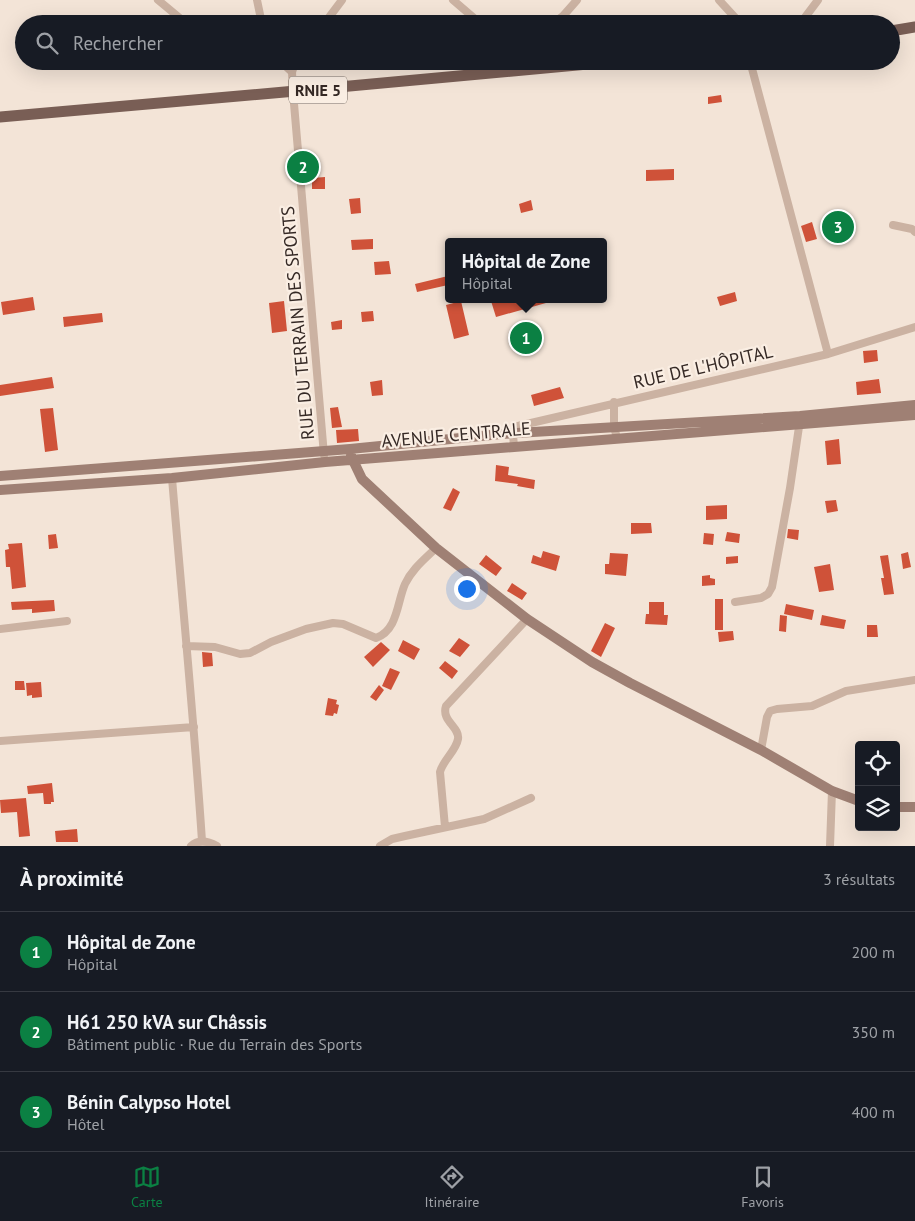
<!DOCTYPE html>
<html lang="fr">
<head>
<meta charset="utf-8">
<style>
	body { margin:0; font-family:"PT Sans",sans-serif; background:#20242c; color:#f1f3f6 }
	.controls { position:absolute; right:15px; bottom:15px; display:grid; overflow:hidden; border-radius:5px; box-shadow:0 5px 20px #0002 }
	.controls button { width:45px; height:45px; display:grid; place-items:center; padding:0; border:0; border-bottom:1px solid #363941; background:#171b24; color:#f1f3f6; font:25px sans-serif }
	.you { position:absolute; left:466px; top:588px; width:18px; height:18px; margin:-12px; border:4px solid #fff; border-radius:50%; background:#1a73e8; box-shadow:0 0 0 8px #1a73e833 }
	.badge { display:grid; place-items:center; width:32px; height:32px; border-radius:50%; background:#0b8043; color:#fff; font-size:16px; font-weight:700 }
	.pin { position:absolute; translate:-50% -50%; border:2px solid #fff; box-shadow:0 1px 5px #0006 }
	.popup { position:absolute; left:445px; top:238px; width:162px; height:65px; box-sizing:border-box; display:grid; place-content:center; border-radius:5px; background:#171b24; filter:drop-shadow(0 1px 4px #0005); font-size:16px; white-space:nowrap; color:#9ea1a6 }
	.popup b { font-size:19px; color:#f1f3f6 }
	.popup::after { content:''; position:absolute; left:50%; top:100%; margin-left:-10px; border:10px solid transparent; border-top-color:#171b24 }
	.list { margin:0; padding:0; list-style:none }
	h2 { display:flex; justify-content:space-between; align-items:center; height:65px; margin:0; padding:0 20px; font-size:21px }
	h2 small { font-size:16px; font-weight:400; color:#9ea1a6 }
	.list li { display:grid; grid-template-columns:32px 1fr auto; gap:15px; align-items:center; box-sizing:border-box; height:80px; padding:0 20px; border-top:1px solid #363941 }
	.list b { display:block; font-size:19px; white-space:nowrap }
	.list p { margin:0; font-size:16px; white-space:nowrap; color:#9ea1a6 }
	.list em { font-size:16px; font-style:normal; color:#9ea1a6 }
	.icon { flex:none; width:28px; height:28px; fill:none; stroke:currentColor; stroke-width:2; stroke-linecap:round; stroke-linejoin:round }
	.map { position:relative; flex:none; width:915px; height:846px; overflow:hidden }
	.search { position:absolute; background:#171b24; box-shadow:0 5px 20px #0002; left:15px; right:15px; top:15px; height:55px; display:flex; align-items:center; gap:12px; box-sizing:border-box; padding:0 18px; border-radius:28px; color:#9ea1a6; font-size:19px }
	.sheet { height:305px; background:#171b24 }
	nav { display:flex; justify-content:space-around; align-items:center; box-sizing:border-box; height:70px; border-top:1px solid #363941; background:#171b24; font-size:14px; color:#9ea1a6 }
	nav a { display:grid; justify-items:center; gap:2px }
	nav .on { color:#0b8043 }
	.map>svg:first-child { display:block }
	.building { fill:#cf5239 }
	.lines { fill:none; stroke-linecap:round; stroke-linejoin:round }
	.street { stroke:#cbb2a2; stroke-width:8 }
	.secondary { stroke:#9f8074; stroke-width:10 }
	.primary { stroke:#795e55; stroke-width:11 }
	.labels { text-anchor:middle; stroke-width:4.5; stroke-linejoin:round; paint-order:stroke }
	.shield { fill:#faeee3; stroke:#70645e; stroke-width:1 }
	.shield-label { font-size:16px; font-weight:bold; fill:#352925 }
	.street-label { font-size:18px; fill:#352925; stroke:#faeee3 }
</style>
</head>
<body>
<div class="map">
<svg width="915" height="846" viewBox="0 0 915 846">
	<rect width="100%" height="100%" fill="#f3e4d7"/>
	<path class="building" d="M 721,95 L 722,102 L 708,104 L 708,97 Z
		M 674,169 L 674,180 L 646,181 L 646,170 Z
		M 325,177 L 325,189 L 312,189 L 312,178 Z
		M 360,198 L 361,213 L 351,214 L 349,199 Z
		M 531,200 L 533,210 L 521,213 L 519,204 Z
		M 812,222 L 817,239 L 806,242 L 801,226 Z
		M 373,239 L 373,249 L 352,250 L 351,240 Z
		M 389,261 L 391,274 L 375,275 L 374,262 Z
		M 448,276 L 448,285 L 417,292 L 415,284 Z
		M 735,292 L 737,301 L 720,306 L 717,297 Z
		M 33,297 L 35,310 L 3,315 L 1,302 Z
		M 498,299 L 553,299 L 553,301 L 496,317 L 491,301 Z
		M 284,301 L 287,331 L 272,333 L 269,303 Z
		M 461,301 L 469,335 L 454,339 L 446,305 Z
		M 373,311 L 374,321 L 362,322 L 361,312 Z
		M 102,313 L 103,322 L 64,327 L 63,317 Z
		M 342,320 L 342,329 L 332,330 L 331,322 Z
		M 877,350 L 878,361 L 864,363 L 863,351 Z
		M 52,377 L 54,388 L 0,396 L 0,385 Z
		M 879,379 L 881,393 L 857,395 L 856,382 Z
		M 382,380 L 383,395 L 372,396 L 370,382 Z
		M 560,387 L 564,398 L 534,406 L 531,395 Z
		M 338,407 L 342,427 L 332,428 L 330,408 Z
		M 53,408 L 58,450 L 45,452 L 40,409 Z
		M 358,429 L 359,441 L 337,443 L 336,430 Z
		M 839,439 L 841,464 L 827,465 L 825,441 Z
		M 496,465 L 509,467 L 508,475 L 535,480 L 534,489 L 517,486 L 518,484 L 495,481 Z
		M 453,488 L 460,492 L 451,511 L 443,508 Z
		M 836,500 L 838,511 L 827,513 L 825,501 Z
		M 727,505 L 727,519 L 706,520 L 706,506 Z
		M 631,523 L 651,523 L 652,533 L 631,534 Z
		M 788,529 L 799,530 L 798,540 L 787,538 Z
		M 727,532 L 740,534 L 739,543 L 725,541 Z
		M 704,533 L 714,534 L 713,545 L 703,544 Z
		M 56,534 L 58,548 L 49,549 L 48,535 Z
		M 22,543 L 26,587 L 12,589 L 10,567 L 6,567 L 5,550 L 9,549 L 8,544 Z
		M 543,551 L 560,556 L 556,571 L 531,563 L 533,555 L 541,558 Z
		M 908,552 L 911,567 L 903,569 L 901,554 Z
		M 610,553 L 628,554 L 626,576 L 605,574 L 605,564 L 609,564 Z
		M 486,555 L 502,568 L 496,576 L 479,564 Z
		M 888,555 L 894,594 L 884,595 L 881,578 L 884,578 L 880,556 Z
		M 738,556 L 738,563 L 726,564 L 726,557 Z
		M 830,564 L 834,590 L 819,592 L 814,567 Z
		M 710,575 L 710,578 L 715,579 L 715,585 L 702,586 L 702,576 Z
		M 512,583 L 527,593 L 522,600 L 507,591 Z
		M 715,599 L 723,599 L 723,630 L 715,630 Z
		M 54,600 L 55,611 L 32,613 L 32,609 L 12,610 L 11,602 Z
		M 649,602 L 664,602 L 664,615 L 668,615 L 667,625 L 645,624 L 646,614 L 649,614 Z
		M 786,604 L 814,610 L 812,620 L 784,614 Z
		M 780,615 L 787,616 L 786,632 L 779,631 Z
		M 822,615 L 846,620 L 844,629 L 820,625 Z
		M 605,623 L 615,628 L 601,657 L 591,651 Z
		M 867,625 L 877,625 L 878,637 L 867,637 Z
		M 733,631 L 734,640 L 719,642 L 718,632 Z
		M 459,638 L 470,645 L 460,657 L 449,651 Z
		M 403,640 L 420,649 L 414,660 L 398,651 Z
		M 381,642 L 390,650 L 373,667 L 364,657 Z
		M 202,652 L 212,653 L 213,666 L 203,667 Z
		M 445,661 L 458,671 L 452,679 L 439,668 Z
		M 390,668 L 400,672 L 391,690 L 382,686 Z
		M 15,681 L 24,681 L 25,690 L 15,690 Z
		M 41,682 L 42,697 L 32,698 L 32,695 L 27,696 L 26,683 Z
		M 379,685 L 384,690 L 376,701 L 370,697 Z
		M 328,698 L 337,700 L 336,704 L 339,705 L 337,714 L 334,713 L 333,716 L 325,715 Z
		M 52,783 L 54,802 L 51,802 L 51,804 L 44,804 L 43,793 L 28,794 L 27,786 Z
		M 26,798 L 30,836 L 19,837 L 17,812 L 1,813 L 0,800 Z
		M 77,829 L 78,842 L 56,842 L 55,831 Z"/>
	<g class="lines">
		<path class="street" d="M 158,0 L 187,24
			M 257,0 L 262,24
			M 453,0 L 481,24
			M 719,0 L 741,24
			M 324,24 L 342,0
			M 552,24 L 563,16 L 577,0
			M 800,24 L 818,0
			M 280,61 L 292,72
			M 296,61 L 292,72 L 293,92 L 324,455
			M 516,61 L 517,72
			M 750,61 L 828,354
			M 893,225 L 912,229 L 915,232
			M 614,402 L 614,427 L 617,438
			M 514,447 L 513,434 L 518,426 L 828,354 L 915,327
			M 172,478 C 182,599 194,720 202,841
			M 735,602 L 761,598 L 768,594 L 772,587 L 790,488 L 800,420
			M 0,629 L 67,621
			M 186,646 L 215,647 L 240,654 L 250,653 L 271,642 L 306,629 L 333,623 L 343,624 L 376,638 C 398,630 397,602 405,584 C 412,569 425,559 436,548
			M 0,741 L 194,727
			M 761,750 L 767,717 L 770,711 L 777,709 L 812,706 L 846,691 L 915,680
			M 445,827 L 440,772 C 443,760 456,751 458,739 C 460,727 441,721 446,706 L 527,619
			M 191,846 C 199,839 208,841 217,846
			M 380,846 L 392,839 L 405,836 L 484,819 L 531,798
			M 830,846 L 832,791"/>
		<path class="secondary" d="M 351,456 L 362,479 L 436,548 L 527,619 L 592,662 L 630,683 L 761,750 L 832,791 L 859,801
			M 0,476 L 350,449 L 501,434 L 800,416 L 915,405
			M 0,490 L 172,478 L 325,462 L 915,415
			M 896,807 L 915,807"/>
		<path class="primary" d="M 891,31 L 915,27
			M 0,117 C 207,99 413,81 620,61"/>
	</g>
	<g class="labels">
		<rect class="shield" x="289" y="76.5" width="58" height="27" rx="4"/>
		<g class="shield-label">
			<text x="318" y="96">RNIE 5</text>
		</g>
		<g class="street-label">
			<text transform="translate(298 323) rotate(-95)" y="6">RUE DU TERRAIN DES SPORTS</text>
			<text transform="translate(703 367) rotate(-13)" y="6">RUE DE L'HÔPITAL</text>
			<text transform="translate(456 435) rotate(-5)" y="6">AVENUE CENTRALE</text>
		</g>
	</g>
</svg>
<div class="controls">
<button><svg class="icon" aria-label="locate" viewBox="0 0 24 24"><circle cx="12" cy="12" r="6"/><path d="M12 2v4M12 18v4M2 12h4M18 12h4"/></svg></button>
<button><svg class="icon" aria-label="layers" viewBox="0 0 24 24"><path d="M12 4l9 5-9 5-9-5zM3 14l9 5 9-5"/></svg></button>
</div>
<div class="you"></div>
<div class="pin badge" style="left:526px;top:338px">1</div>
<div class="popup"><b>Hôpital de Zone</b>Hôpital</div>
<div class="pin badge" style="left:303px;top:167px">2</div>
<div class="pin badge" style="left:838px;top:227px">3</div>
<div class="search"><svg class="icon" aria-label="search" viewBox="0 0 24 24"><circle cx="10" cy="10" r="6"/><path d="M15 15l6 6"/></svg>Rechercher</div>
</div>
<section class="sheet">
<h2>À proximité<small>3 résultats</small></h2>
<ul class="list">
<li><span class="badge">1</span><div><b>Hôpital de Zone</b><p>Hôpital</p></div><em>200 m</em></li>
<li><span class="badge">2</span><div><b>H61 250 kVA sur Châssis</b><p>Bâtiment public · Rue du Terrain des Sports</p></div><em>350 m</em></li>
<li><span class="badge">3</span><div><b>Bénin Calypso Hotel</b><p>Hôtel</p></div><em>400 m</em></li>
</ul>
</section>
<nav>
<a class="on"><svg class="icon" aria-label="map" viewBox="0 0 24 24"><path d="M3 6l6-2 6 2 6-2v14l-6 2-6-2-6 2zM9 4v14M15 6v14"/></svg>Carte</a>
<a><svg class="icon" aria-label="directions" viewBox="0 0 24 24"><path d="M12 3l9 9-9 9-9-9zM9 14v-3h6M13 9l2 2-2 2"/></svg>Itinéraire</a>
<a><svg class="icon" aria-label="saved" viewBox="0 0 24 24"><path d="M7 4h10v16l-5-4-5 4z"/></svg>Favoris</a>
</nav>
</body>
</html>
